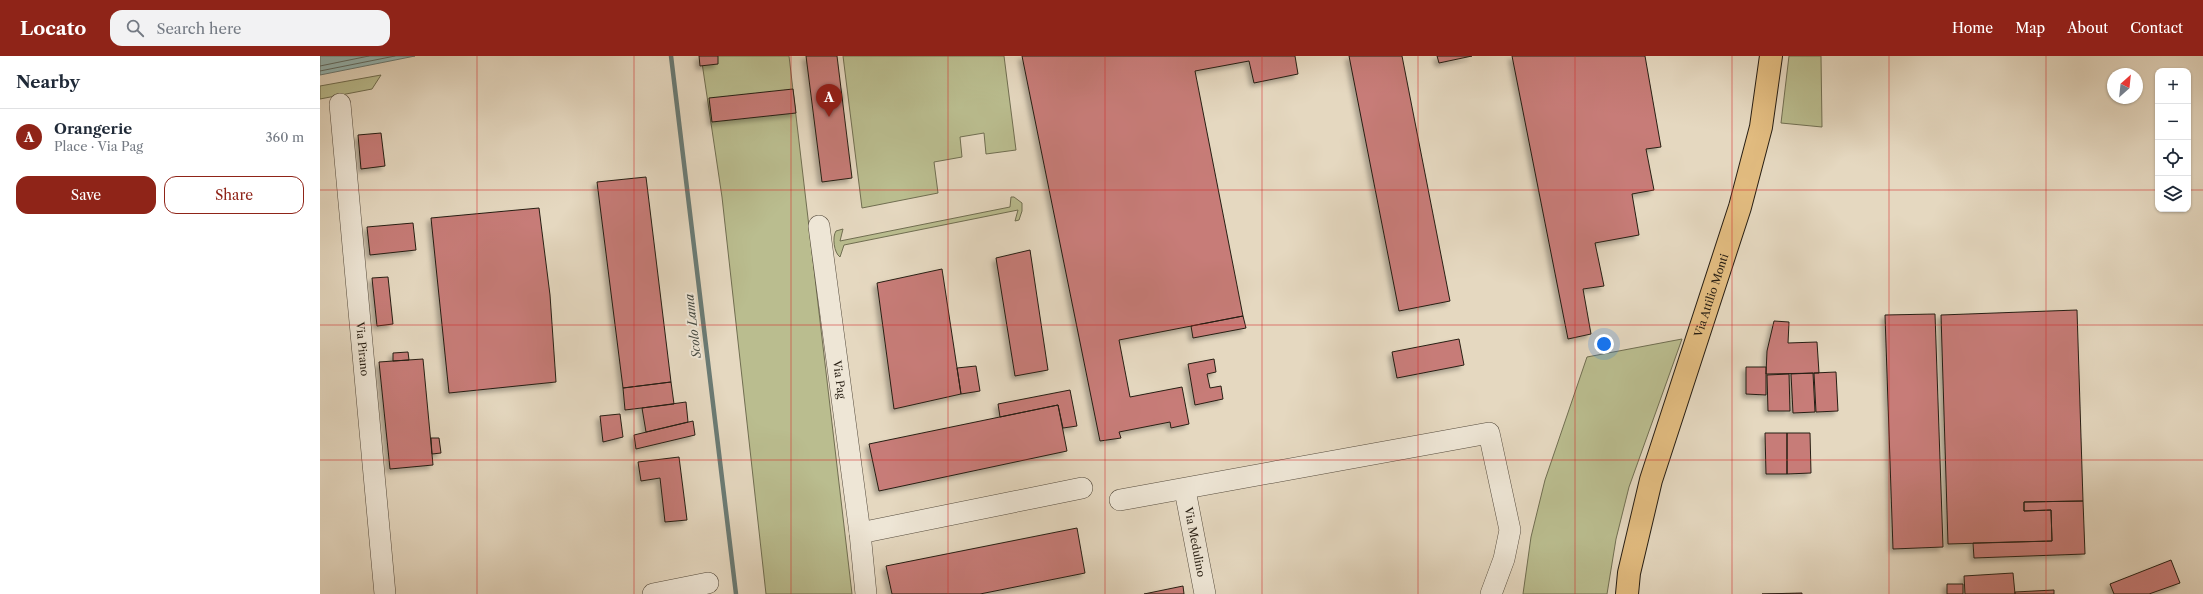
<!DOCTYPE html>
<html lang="en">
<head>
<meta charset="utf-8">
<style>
	body { margin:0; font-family:"Libre Caslon Text",serif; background:#f2f2f3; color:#1f2937 }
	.controls { position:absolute; right:12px; top:12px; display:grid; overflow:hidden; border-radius:8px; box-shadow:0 1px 3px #0004 }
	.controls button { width:36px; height:36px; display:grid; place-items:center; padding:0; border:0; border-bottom:1px solid #e0e1e3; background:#fff; color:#1f2937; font:20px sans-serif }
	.compass { position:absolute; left:1787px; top:12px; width:36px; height:36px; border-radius:50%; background:#fff; box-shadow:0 1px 3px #0004; rotate:27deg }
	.you { position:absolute; left:1284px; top:288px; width:14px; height:14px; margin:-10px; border:3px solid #fff; border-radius:50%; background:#1a73e8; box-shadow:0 0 0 6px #1a73e833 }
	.badge { display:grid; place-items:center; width:26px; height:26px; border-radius:50%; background:#8f2418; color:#fff; font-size:13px; font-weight:700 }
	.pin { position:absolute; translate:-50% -33px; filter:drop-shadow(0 1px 2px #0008) }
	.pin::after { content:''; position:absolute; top:21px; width:14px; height:12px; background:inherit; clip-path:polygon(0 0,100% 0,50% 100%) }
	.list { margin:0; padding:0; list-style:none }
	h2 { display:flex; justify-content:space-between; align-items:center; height:52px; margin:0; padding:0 16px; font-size:17px }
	h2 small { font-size:13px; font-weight:400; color:#747a83 }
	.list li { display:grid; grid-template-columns:26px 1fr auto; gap:12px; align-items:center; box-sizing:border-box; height:56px; padding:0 16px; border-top:1px solid #e0e1e3 }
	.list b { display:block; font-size:15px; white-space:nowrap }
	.list p { margin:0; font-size:13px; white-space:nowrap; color:#747a83 }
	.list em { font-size:13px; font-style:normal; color:#747a83 }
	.actions { display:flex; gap:8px; padding:12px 16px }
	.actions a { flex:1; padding:9px 0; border:1px solid #8f2418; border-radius:12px; text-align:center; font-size:14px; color:#8f2418 }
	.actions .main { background:#8f2418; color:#fff }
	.icon { flex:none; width:22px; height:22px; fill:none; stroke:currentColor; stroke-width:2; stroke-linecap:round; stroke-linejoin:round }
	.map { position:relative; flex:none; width:1883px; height:538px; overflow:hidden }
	header { display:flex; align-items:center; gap:24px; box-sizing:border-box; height:56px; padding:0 20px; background:#8f2418; color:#fff }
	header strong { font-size:19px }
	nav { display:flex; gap:22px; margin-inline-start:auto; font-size:14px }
	.search { width:280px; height:36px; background:#f2f2f3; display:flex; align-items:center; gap:10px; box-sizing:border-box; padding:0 14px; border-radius:12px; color:#747a83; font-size:15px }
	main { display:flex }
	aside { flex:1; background:#fff }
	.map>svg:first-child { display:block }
	.green { fill:#babd8f; stroke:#706e51 }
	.water { fill:#96b9b7; stroke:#6a7b75 }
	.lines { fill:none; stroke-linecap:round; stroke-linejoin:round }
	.shore { stroke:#5e6c65; stroke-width:1 }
	.stream { stroke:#6a7b75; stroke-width:4.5 }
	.building { fill:#c77c78; stroke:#271e13; filter:url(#shadow) }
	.minor-casing { stroke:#564c3e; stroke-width:22 }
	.major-casing { stroke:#271e13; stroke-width:24 }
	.minor { stroke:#eee6d6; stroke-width:21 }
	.major { stroke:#e2bc80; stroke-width:22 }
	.grid { fill:none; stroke:#d62828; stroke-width:1; stroke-opacity:0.55 }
	.labels { text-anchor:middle; stroke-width:4; stroke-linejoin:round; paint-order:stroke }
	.street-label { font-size:11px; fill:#271e13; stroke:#eee6d6 }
	.water-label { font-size:12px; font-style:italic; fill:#484c44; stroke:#eee6d6 }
</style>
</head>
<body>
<header>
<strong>Locato</strong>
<div class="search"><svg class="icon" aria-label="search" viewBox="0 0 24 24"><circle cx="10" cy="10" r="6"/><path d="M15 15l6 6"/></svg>Search here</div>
<nav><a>Home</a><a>Map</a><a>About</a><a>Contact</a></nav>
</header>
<main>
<aside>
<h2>Nearby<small></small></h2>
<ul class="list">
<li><span class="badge">A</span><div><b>Orangerie</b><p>Place · Via Pag</p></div><em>360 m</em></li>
</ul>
<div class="actions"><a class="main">Save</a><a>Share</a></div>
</aside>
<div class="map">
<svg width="1883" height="538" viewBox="0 0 1883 538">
	<defs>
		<filter id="shadow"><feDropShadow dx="-3.5" dy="3.5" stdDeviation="2" flood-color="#0004"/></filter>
	</defs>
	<rect width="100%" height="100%" fill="#e5d8c0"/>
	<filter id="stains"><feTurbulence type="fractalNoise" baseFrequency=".005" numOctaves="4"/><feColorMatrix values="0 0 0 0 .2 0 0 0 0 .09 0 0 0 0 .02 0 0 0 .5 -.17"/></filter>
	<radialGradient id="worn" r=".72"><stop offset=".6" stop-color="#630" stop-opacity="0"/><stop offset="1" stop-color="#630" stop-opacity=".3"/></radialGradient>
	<path class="green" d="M 381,0 L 469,0 L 532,538 L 446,538 L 402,141 Z
		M 523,0 L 684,0 L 696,94 L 666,98 L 664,77 L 640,81 L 642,101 L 614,106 L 618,137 L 542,152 Z
		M 1469,0 L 1501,0 L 1502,71 L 1461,67 Z
		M 61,19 L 52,33 L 0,43 L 0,30 Z
		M 691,141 L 694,141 L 702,147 L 702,155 L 699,164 L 695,165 L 698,154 L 524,189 L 520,201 C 514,197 512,181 516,175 L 523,173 L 520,185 L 690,151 Z
		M 1362,283 L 1309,431 L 1296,483 L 1287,538 L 1203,538 L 1211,481 L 1225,424 L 1267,301 Z"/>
	<path class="water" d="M 0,0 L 95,0 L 0,19 Z"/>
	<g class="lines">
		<path class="shore" d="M 0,10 L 49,0
			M 0,15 L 75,0"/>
		<path class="stream" d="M 351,0 L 416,538"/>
	</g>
	<path class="building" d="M 379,0 L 398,0 L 398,8 L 380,10 Z
		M 486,0 L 517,0 L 532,122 L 502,126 Z
		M 702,0 L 975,0 L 978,18 L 934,27 L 929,5 L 875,15 L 923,260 L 799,284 L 810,341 L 862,331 L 869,368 L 851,372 L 850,366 L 799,376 L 801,382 L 780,385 Z
		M 1029,0 L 1082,0 L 1130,245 L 1079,255 Z
		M 1117,0 L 1152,0 L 1119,7 Z
		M 1192,0 L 1325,0 L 1341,91 L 1326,93 L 1334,134 L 1312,138 L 1319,179 L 1275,187 L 1284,230 L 1263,233 L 1271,278 L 1248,283 Z
		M 473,33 L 476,57 L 392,66 L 389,42 Z
		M 61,77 L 65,110 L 41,113 L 38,79 Z
		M 326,121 L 351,326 L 303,332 L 277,126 Z
		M 219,152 L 230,239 L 236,326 L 129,337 L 111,162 Z
		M 93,167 L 96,194 L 50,199 L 47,171 Z
		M 710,194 L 728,314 L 695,320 L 676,202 Z
		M 622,213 L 641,338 L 574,353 L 557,227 Z
		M 68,221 L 73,268 L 57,270 L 52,222 Z
		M 1757,254 L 1763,445 L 1704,446 L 1704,455 L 1731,454 L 1732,485 L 1628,488 L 1621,259 Z
		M 1615,258 L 1623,491 L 1573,493 L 1565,259 Z
		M 923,260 L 926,272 L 873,282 L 871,270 Z
		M 1454,265 L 1469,266 L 1468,287 L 1497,286 L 1499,317 L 1446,318 L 1447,295 Z
		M 1139,283 L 1144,309 L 1077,322 L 1072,296 Z
		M 88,296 L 89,304 L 73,305 L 73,297 Z
		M 103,303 L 113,409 L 70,413 L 59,306 Z
		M 894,303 L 896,316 L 887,318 L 890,332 L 901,330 L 903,343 L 875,349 L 868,308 Z
		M 656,310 L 660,335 L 641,338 L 637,312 Z
		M 1426,311 L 1446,311 L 1446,339 L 1426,338 Z
		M 1516,316 L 1518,355 L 1496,356 L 1494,317 Z
		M 1493,317 L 1495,356 L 1473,357 L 1471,318 Z
		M 1469,318 L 1470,355 L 1448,355 L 1447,319 Z
		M 351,326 L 354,348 L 305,354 L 303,332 Z
		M 750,334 L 757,370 L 743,372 L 738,349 L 680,361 L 678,348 Z
		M 366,346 L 368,366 L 326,376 L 322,352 Z
		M 738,349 L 747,395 L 559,435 L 549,388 Z
		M 300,358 L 303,381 L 283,386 L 280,360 Z
		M 373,365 L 375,379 L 316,393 L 314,379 Z
		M 1445,377 L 1467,377 L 1467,418 L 1446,418 Z
		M 1467,377 L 1490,377 L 1491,417 L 1467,418 Z
		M 111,382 L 119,382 L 121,397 L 112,398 Z
		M 359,401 L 367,464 L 345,466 L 340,422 L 321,425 L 318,406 Z
		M 1763,445 L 1765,498 L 1654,502 L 1653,487 L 1732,485 L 1731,454 L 1704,455 L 1704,446 Z
		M 757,472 L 765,517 L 660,538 L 572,538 L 566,510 Z
		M 1851,504 L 1860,527 L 1829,538 L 1794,538 L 1790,528 Z
		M 1693,517 L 1695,538 L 1645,538 L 1644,520 Z
		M 1627,528 L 1643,528 L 1643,538 L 1627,538 Z
		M 863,530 L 864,538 L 824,538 Z
		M 1734,534 L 1734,538 L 1695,538 L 1695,536 Z
		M 1482,537 L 1482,538 L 1442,538 Z"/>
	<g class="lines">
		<defs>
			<g id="minor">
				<path id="s1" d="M 20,48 L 65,538"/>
				<path id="s2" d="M 499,170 L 540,477 L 546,538"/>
				<path id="s3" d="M 865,434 L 885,538"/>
				<path d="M 800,444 L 1169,377 L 1190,474 L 1184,503 L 1171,538"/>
				<path d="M 540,477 L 762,432"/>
				<path d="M 333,538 L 388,527"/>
			</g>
			<g id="major">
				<path id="s4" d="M 1307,538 L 1309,517 L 1331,424 L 1420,151 L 1441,71 L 1451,0"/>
			</g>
		</defs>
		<use href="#minor" class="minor-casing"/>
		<use href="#major" class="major-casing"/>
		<use href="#minor" class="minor"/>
		<use href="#major" class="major"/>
	</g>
	<path class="grid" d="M 157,0 L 157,538M 314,0 L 314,538M 471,0 L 471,538M 628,0 L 628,538M 785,0 L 785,538M 942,0 L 942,538M 1098,0 L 1098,538M 1255,0 L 1255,538M 1412,0 L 1412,538M 1569,0 L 1569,538M 1726,0 L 1726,538M 0,134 L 1838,134M 1868,134 L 1883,134M 0,269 L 1883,269M 0,404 L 1883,404"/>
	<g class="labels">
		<g class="street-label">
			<text dy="4" stroke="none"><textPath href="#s4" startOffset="311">Via Attilio Monti</textPath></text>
			<text dy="4" stroke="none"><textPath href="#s1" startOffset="246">Via Pirano</textPath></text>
			<text dy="4" stroke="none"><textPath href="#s2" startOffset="155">Via Pag</textPath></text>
			<text dy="4" stroke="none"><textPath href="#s3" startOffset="53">Via Medulino</textPath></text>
		</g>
		<g class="water-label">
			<text transform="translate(373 270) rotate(-97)" y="4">Scolo Lama</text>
		</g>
	</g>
	<rect width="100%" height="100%" filter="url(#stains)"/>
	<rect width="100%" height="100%" fill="url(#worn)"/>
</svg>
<div class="controls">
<button>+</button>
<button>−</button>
<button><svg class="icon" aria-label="locate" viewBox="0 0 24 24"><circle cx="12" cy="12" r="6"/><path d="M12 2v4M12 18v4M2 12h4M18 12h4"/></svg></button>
<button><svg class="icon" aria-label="layers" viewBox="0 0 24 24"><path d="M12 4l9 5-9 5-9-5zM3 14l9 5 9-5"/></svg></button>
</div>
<svg class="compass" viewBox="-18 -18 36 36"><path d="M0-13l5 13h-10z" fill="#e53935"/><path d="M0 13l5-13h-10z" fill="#747a83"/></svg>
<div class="you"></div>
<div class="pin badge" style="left:509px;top:61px">A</div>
</div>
</main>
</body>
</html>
